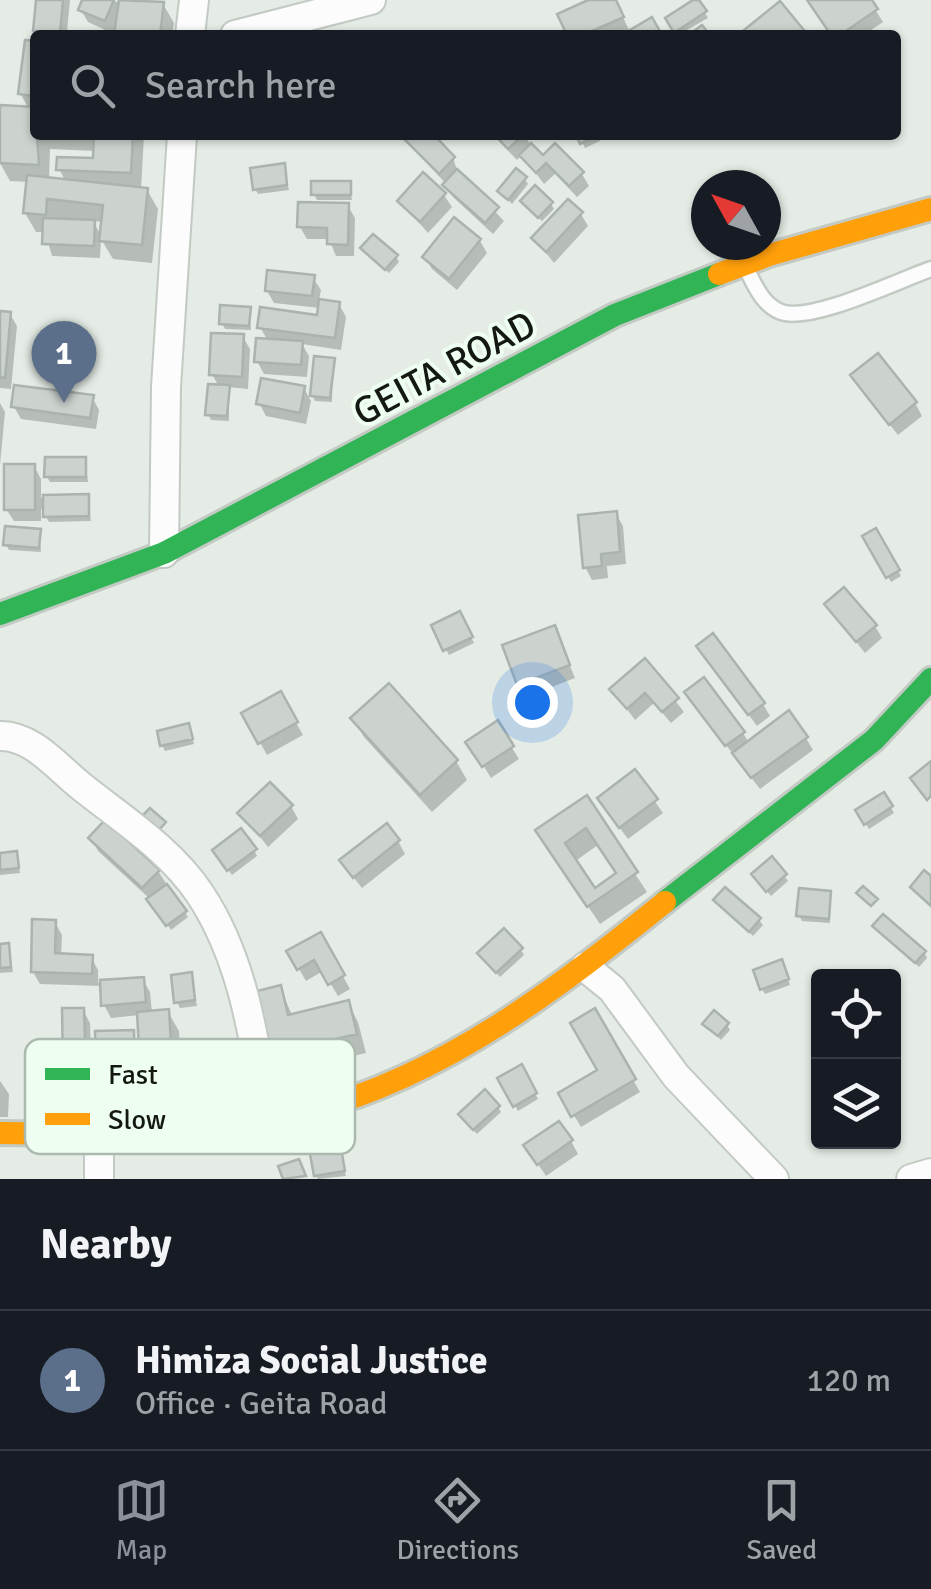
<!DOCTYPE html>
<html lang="en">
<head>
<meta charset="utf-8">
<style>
	body { margin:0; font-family:Signika,sans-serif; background:#20242c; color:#f1f3f6 }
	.controls { position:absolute; right:30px; bottom:30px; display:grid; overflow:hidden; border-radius:10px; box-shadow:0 2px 8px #0004 }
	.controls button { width:90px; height:90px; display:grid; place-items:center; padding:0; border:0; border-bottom:2px solid #363941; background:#171b24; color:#f1f3f6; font:50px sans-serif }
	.compass { position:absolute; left:691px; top:170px; width:90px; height:90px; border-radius:50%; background:#171b24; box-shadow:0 2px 8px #0004; rotate:310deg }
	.you { position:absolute; left:532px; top:702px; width:35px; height:35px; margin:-25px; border:8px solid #fff; border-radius:50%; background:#1a73e8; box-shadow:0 0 0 15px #1a73e833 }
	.badge { display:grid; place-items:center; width:65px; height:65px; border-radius:50%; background:#8c9099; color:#fff; font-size:32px; font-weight:700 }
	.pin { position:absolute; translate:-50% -82px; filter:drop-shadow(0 2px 5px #0008) }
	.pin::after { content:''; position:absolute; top:52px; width:35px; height:30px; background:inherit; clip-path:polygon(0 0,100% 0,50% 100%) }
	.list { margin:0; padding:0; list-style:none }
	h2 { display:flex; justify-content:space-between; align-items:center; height:130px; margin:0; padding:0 40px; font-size:42px }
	h2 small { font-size:32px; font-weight:400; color:#9ea1a6 }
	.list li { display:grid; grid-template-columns:65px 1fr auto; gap:30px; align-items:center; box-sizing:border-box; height:140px; padding:0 40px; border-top:2px solid #363941 }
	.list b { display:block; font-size:38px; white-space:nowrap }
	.list p { margin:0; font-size:32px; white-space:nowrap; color:#9ea1a6 }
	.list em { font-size:32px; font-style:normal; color:#9ea1a6 }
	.icon { flex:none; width:55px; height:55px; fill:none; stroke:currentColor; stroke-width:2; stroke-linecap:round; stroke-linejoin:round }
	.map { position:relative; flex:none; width:931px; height:1179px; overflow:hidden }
	.search { position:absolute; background:#171b24; box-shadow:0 2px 8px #0004; left:30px; right:30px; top:30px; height:110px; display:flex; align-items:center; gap:25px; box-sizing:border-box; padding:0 35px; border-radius:10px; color:#9ea1a6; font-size:38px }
	.sheet { height:270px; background:#171b24 }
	nav { display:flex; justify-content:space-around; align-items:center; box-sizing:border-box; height:140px; border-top:2px solid #363941; background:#171b24; font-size:28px; color:#9ea1a6 }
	nav a { display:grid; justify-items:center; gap:5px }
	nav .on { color:#8c9099 }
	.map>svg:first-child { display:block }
	.shadow { fill:#0003; fill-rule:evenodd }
	.building { fill:#ccd3cf; stroke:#abb3ae; stroke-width:2.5; fill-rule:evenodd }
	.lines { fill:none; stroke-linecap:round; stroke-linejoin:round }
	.lane-casing { stroke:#c3c9c3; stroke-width:19 }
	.street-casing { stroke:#c3c9c3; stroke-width:32 }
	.fast-casing { stroke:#c3c9c3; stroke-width:28 }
	.slow-casing { stroke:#c3c9c3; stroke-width:28 }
	.lane { stroke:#fbfcfb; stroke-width:14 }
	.street { stroke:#fbfcfb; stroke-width:28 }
	.fast { stroke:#30b455; stroke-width:22 }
	.slow { stroke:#ff9f0a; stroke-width:22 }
	.labels { text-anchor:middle; stroke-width:8; stroke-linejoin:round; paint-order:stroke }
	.street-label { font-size:38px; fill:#131813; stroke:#eefef0 }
	.key { fill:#eefef0; stroke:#acb9ae; stroke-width:2.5 }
	.key-label { font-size:28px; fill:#131813 }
</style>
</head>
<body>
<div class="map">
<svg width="931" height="1179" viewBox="0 0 931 1179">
	<rect width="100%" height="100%" fill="#e4ece5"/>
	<path class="shadow" d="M 38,0 L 70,0 L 67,32 L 87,35 L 38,35 Z
		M 85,0 L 163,4 L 174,23 L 172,35 L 116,35 L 88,22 L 81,10 Z
		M 594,0 L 615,0 L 629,30 L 619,35 L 569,35 Z
		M 697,0 L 708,18 L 678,35 L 668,19 Z
		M 810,0 L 869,0 L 883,22 L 864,35 L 833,35 Z
		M 35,43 L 35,135 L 144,135 L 141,190 L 147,190 L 158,209 L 152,263 L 113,259 L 101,239 L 100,258 L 52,256 L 45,232 L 36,232 L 25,213 L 29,182 L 10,181 L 0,163 L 0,114 L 29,109 L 20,93 ZM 50,149 L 96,151 L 95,161 L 59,169 L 66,182 L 49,180 ZM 93,221 L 104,222 L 102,237 Z
		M 402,135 L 430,135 L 453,158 L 458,173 L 504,221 L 493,234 L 453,197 L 446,184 Z
		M 493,135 L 523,135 L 543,159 L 582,174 L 589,186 L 577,197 L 555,174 L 544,184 L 522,155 L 517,160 Z
		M 579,135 L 598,135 L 600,141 L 585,148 Z
		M 283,166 L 289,190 L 258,194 L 255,189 Z
		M 525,179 L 528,184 L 512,204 L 500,191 Z
		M 349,183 L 352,200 L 317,200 L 314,194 Z
		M 444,195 L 452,207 L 428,233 L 400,201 Z
		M 551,204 L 554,209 L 542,221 L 527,207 Z
		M 348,206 L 355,218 L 354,256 L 336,256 L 329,239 L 307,239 L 300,227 Z
		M 581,214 L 588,226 L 554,263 L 534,238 Z
		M 480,241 L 487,253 L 457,290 L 432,269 L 425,257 Z
		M 363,249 L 396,256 L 399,262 L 389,273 Z
		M 313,278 L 321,290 L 319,301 L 339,304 L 346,317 L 341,350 L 302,344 L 309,356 L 307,377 L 264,374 L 257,361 L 268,341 L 260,327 L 319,317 L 320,308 L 274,303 L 267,291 Z
		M 249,309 L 251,330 L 225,329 L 222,323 Z
		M 0,313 L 10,314 L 17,326 L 11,389 L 0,388 Z
		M 243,337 L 250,349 L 248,389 L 228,387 L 229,421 L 211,420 L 208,414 L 219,387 L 212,374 Z
		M 333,360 L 332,402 L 315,401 L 312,395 Z
		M 304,388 L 311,401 L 306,424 L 266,416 L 259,403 Z
		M 860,388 L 915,403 L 922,416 L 898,435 Z
		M 92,397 L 99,410 L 96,429 L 21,419 L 14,407 Z
		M 0,403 L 5,412 L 0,465 Z
		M 85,460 L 88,482 L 50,482 L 47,477 Z
		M 34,466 L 41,479 L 41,498 L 87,497 L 91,521 L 49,522 L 41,508 L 41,521 L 14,521 L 6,509 Z
		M 616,514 L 623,526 L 626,564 L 607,566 L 608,578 L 592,580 L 585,567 Z
		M 875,531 L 901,576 L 891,582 L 865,537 Z
		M 39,532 L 41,552 L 9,550 L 6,544 Z
		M 827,605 L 875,626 L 882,638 L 865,653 Z
		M 459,614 L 474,643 L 449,655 L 434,627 Z
		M 554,628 L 575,678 L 526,697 L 505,646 Z
		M 707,659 L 763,704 L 770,716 L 757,726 Z
		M 645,662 L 684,712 L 671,723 L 654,703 L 635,720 L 613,690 Z
		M 280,694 L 303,735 L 267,755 L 244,714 Z
		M 695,705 L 743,733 L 749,743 L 806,738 L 813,750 L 760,789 Z
		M 353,719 L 456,761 L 467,780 L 432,812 L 364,737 Z
		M 497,724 L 519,759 L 491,778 L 469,742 Z
		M 188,726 L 194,744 L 165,751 L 162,745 Z
		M 634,772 L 663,813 L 628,839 L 607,811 Z
		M 884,795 L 894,813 L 869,829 L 858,811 Z
		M 586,799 L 647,892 L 600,924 L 549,849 ZM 598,845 L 618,875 L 595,892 L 574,862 Z
		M 291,806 L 298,819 L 268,847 L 241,813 Z
		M 91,838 L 158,871 L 188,917 L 171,930 L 150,899 L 98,851 Z
		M 398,841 L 405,854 L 362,888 L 350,873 Z
		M 254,850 L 257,856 L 232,875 L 218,856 Z
		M 16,853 L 20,873 L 0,875 L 0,855 Z
		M 772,860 L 788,881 L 771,896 L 757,880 Z
		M 829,893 L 830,923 L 802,921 L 799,915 Z
		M 716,901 L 759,920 L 763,925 L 753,936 Z
		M 55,922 L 62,935 L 61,956 L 91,957 L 98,970 L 98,983 L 143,980 L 150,992 L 152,1013 L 168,1012 L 179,1031 L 184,1131 L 107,1092 L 99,1078 L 132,1033 L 141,1048 L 140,1015 L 111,1018 L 104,1005 L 102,986 L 40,984 L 33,972 Z
		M 875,926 L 924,952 L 927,958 L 919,967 Z
		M 320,935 L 350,989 L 338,996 L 323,971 L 306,981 L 289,952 Z
		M 8,945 L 13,972 L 0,973 L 0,946 Z
		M 521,950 L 524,955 L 500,977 L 484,958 Z
		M 784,967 L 790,985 L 765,994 L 762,989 Z
		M 191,975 L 197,1006 L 180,1008 L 177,1002 Z
		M 280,988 L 293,1017 L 348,1003 L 358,1022 L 366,1053 L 314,1065 L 320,1090 L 288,1098 L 277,1080 Z
		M 83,1010 L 90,1023 L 92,1082 L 73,1083 L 66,1070 Z
		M 594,1012 L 640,1092 L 581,1127 L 561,1094 L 600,1071 Z
		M 705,1024 L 727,1025 L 730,1030 L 721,1040 Z
		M 521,1068 L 538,1099 L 518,1111 L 500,1079 Z
		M 0,1081 L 9,1094 L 8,1117 L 0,1117 Z
		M 498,1107 L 501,1112 L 477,1134 L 464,1120 Z
		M 571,1141 L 578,1154 L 546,1176 L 534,1158 Z
		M 339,1151 L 346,1176 L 318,1179 L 316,1176 Z"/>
	<path class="building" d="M 36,0 L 63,0 L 60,33 L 33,31 Z
		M 82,0 L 114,0 L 105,21 L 78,10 Z
		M 119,0 L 164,2 L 160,35 L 114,35 Z
		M 588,0 L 616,0 L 624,17 L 583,35 L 567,35 L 557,14 Z
		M 693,0 L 699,0 L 707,11 L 674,33 L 665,18 Z
		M 807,0 L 872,0 L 878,9 L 840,35 L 831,35 Z
		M 780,1 L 808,35 L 749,35 L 744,30 Z
		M 652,17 L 662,35 L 632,35 L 630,30 Z
		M 702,25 L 710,35 L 689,35 Z
		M 25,40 L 35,41 L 35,96 L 18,94 Z
		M 0,105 L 35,107 L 39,165 L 0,163 Z
		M 94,135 L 133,135 L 131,173 L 56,170 L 57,157 L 93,158 Z
		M 400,135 L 434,135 L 455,157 L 439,174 Z
		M 495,135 L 523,135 L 508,149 Z
		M 576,135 L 599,135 L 580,144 Z
		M 531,143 L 543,155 L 555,143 L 584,172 L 569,186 L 546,163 L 536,173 L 519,155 Z
		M 285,163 L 287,185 L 253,190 L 250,168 Z
		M 516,168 L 527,177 L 508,200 L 497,191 Z
		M 457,169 L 499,207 L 485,223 L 442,185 Z
		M 423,172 L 446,193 L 420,222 L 397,201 Z
		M 27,175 L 148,188 L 142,245 L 99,241 L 103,205 L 47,199 L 46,215 L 23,213 Z
		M 311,181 L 351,181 L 351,195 L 311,195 Z
		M 535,185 L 553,202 L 538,218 L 520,201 Z
		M 568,199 L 583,212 L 546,252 L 531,238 Z
		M 298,202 L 349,203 L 348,245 L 327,244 L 327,228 L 297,227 Z
		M 454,217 L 481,239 L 449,279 L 422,257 Z
		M 43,218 L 95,220 L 94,246 L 42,244 Z
		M 373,234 L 398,255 L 385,270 L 360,248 Z
		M 267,270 L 315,275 L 312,296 L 265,291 Z
		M 319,299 L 340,302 L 335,338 L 257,328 L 260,307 L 317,315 Z
		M 220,305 L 251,307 L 249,326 L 219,324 Z
		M 0,311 L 11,312 L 5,378 L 0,377 Z
		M 211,333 L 244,334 L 242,377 L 209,375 Z
		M 256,338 L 303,341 L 301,365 L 254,362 Z
		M 878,353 L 917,402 L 889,425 L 850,375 Z
		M 314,356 L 335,358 L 330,398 L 310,396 Z
		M 261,378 L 305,386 L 300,413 L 256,404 Z
		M 208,384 L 230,385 L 227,416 L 205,415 Z
		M 14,385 L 94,395 L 90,418 L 11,407 Z
		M 45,457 L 86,457 L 86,477 L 44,477 Z
		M 4,464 L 35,464 L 35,510 L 4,510 Z
		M 89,494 L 89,516 L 43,517 L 43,495 Z
		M 617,511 L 620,552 L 601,554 L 602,566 L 583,568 L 578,515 Z
		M 5,526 L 41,529 L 39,548 L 3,545 Z
		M 876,528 L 900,570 L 886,578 L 862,536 Z
		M 844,587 L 877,625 L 856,642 L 824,604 Z
		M 460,611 L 473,637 L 443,651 L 431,625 Z
		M 555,625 L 570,665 L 517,685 L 502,645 Z
		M 713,633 L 765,703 L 748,715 L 696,646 Z
		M 645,658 L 679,698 L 662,712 L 645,693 L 627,709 L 609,689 Z
		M 704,677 L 745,732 L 725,746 L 684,692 Z
		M 389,683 L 458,760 L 420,795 L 350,718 Z
		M 281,691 L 298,722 L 258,744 L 241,713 Z
		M 789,710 L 808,737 L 751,778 L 732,753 Z
		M 498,720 L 514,746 L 482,767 L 465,742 Z
		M 189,723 L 193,739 L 160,746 L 157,731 Z
		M 931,761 L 931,796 L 927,800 L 910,778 Z
		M 635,769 L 658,799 L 619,828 L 597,798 Z
		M 270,782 L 293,805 L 260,836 L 237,813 Z
		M 884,792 L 893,806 L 864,825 L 855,810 Z
		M 587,795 L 638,872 L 587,907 L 535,830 ZM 586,828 L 616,873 L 595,888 L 565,843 Z
		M 150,808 L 166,822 L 158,831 L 142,816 Z
		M 105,820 L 160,870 L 142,888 L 88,838 Z
		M 387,823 L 400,840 L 353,878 L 339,860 Z
		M 241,828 L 257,849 L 227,871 L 212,850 Z
		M 17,851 L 19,868 L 0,870 L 0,853 Z
		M 772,856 L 787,874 L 766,892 L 751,874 Z
		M 924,870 L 931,876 L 931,906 L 910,887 Z
		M 167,884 L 187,911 L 166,926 L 146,899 Z
		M 863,886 L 878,899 L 871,906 L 856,893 Z
		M 725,887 L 761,918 L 749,932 L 713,900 Z
		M 799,888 L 831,891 L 829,919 L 796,916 Z
		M 883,914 L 926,951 L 915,963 L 872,926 Z
		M 32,919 L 56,920 L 55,953 L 93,955 L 92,974 L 31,972 Z
		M 504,928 L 523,948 L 496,973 L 477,953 Z
		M 321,932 L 345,975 L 328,985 L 314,960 L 297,970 L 286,951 Z
		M 9,943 L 11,967 L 0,968 L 0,944 Z
		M 782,959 L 789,979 L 760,990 L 753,970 Z
		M 192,972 L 195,1000 L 174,1003 L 171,975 Z
		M 144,977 L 146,1002 L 101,1006 L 100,980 Z
		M 281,985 L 288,1015 L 349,1000 L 357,1034 L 305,1046 L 311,1072 L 274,1081 L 253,992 Z
		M 62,1008 L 84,1008 L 86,1070 L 63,1071 Z
		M 595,1008 L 636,1079 L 571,1117 L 558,1093 L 597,1070 L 570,1023 Z
		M 169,1009 L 175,1113 L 101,1118 L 100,1090 L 141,1088 L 137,1012 Z
		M 714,1010 L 729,1023 L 718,1036 L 702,1024 Z
		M 134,1030 L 135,1078 L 96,1079 L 95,1031 Z
		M 522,1064 L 537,1093 L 513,1107 L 497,1078 Z
		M 485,1089 L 500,1106 L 473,1130 L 458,1114 Z
		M 559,1121 L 573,1140 L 537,1165 L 523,1145 Z
		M 341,1148 L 345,1171 L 314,1176 L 310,1154 Z
		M 299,1159 L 306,1176 L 283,1179 L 278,1166 Z"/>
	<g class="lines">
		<defs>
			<path id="lane" d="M 747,270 C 755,286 763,305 781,312 C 811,323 899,280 931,269"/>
			<path id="street" d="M 190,35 L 194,0
				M 235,35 L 371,0
				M 164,553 L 166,387 L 182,135
				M 0,736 C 32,735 58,768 82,787 C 122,819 171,850 200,894 C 244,960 254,1041 268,1118
				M 585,967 L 612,989 L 676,1076 L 774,1179
				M 99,1179 L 99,1136
				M 911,1179 L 931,1173"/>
			<path id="fast" d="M 0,614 L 164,553 L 615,315 L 719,274
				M 665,902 L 874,740 L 931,679"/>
			<path id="slow" d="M 719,274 L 769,255 L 931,209
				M 0,1133 C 104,1135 211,1136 312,1110 C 444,1076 561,986 665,902"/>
		</defs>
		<use href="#lane" class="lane-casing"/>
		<use href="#street" class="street-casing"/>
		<use href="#fast" class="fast-casing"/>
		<use href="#slow" class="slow-casing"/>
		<use href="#lane" class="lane"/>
		<use href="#street" class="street"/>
		<use href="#fast" class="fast"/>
		<use href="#slow" class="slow"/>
	</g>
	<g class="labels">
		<g class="street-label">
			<text transform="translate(444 368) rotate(-28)" y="13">GEITA ROAD</text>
		</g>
	</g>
	<rect x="25" y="1039" width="330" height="115" rx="15" class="key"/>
	<rect x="45" y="1068" width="45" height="12" fill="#30b455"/>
	<rect x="45" y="1113" width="45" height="12" fill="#ff9f0a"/>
	<g class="key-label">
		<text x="108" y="1084">Fast</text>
		<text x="108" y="1129">Slow</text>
	</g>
</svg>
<div class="controls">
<button><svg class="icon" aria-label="locate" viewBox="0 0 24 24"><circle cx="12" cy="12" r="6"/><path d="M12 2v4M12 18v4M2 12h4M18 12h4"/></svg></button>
<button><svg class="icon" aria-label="layers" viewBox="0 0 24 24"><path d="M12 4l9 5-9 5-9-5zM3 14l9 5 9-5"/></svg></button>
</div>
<svg class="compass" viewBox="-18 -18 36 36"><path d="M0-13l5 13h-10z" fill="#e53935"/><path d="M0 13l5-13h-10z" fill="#9ea1a6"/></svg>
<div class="you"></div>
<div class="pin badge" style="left:64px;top:403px;background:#5c6f8a">1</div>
<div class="search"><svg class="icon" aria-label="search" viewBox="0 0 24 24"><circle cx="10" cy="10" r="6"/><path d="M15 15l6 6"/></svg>Search here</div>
</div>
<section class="sheet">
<h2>Nearby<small></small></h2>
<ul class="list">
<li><span class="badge" style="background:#5c6f8a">1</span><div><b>Himiza Social Justice</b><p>Office · Geita Road</p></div><em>120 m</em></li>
</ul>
</section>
<nav>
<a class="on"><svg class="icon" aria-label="map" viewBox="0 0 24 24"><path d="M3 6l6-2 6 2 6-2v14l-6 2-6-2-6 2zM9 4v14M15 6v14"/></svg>Map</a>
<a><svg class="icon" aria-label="directions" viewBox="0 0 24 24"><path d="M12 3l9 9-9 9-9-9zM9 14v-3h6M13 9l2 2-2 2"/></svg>Directions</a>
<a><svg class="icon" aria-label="saved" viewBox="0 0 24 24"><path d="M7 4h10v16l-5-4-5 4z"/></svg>Saved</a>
</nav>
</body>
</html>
